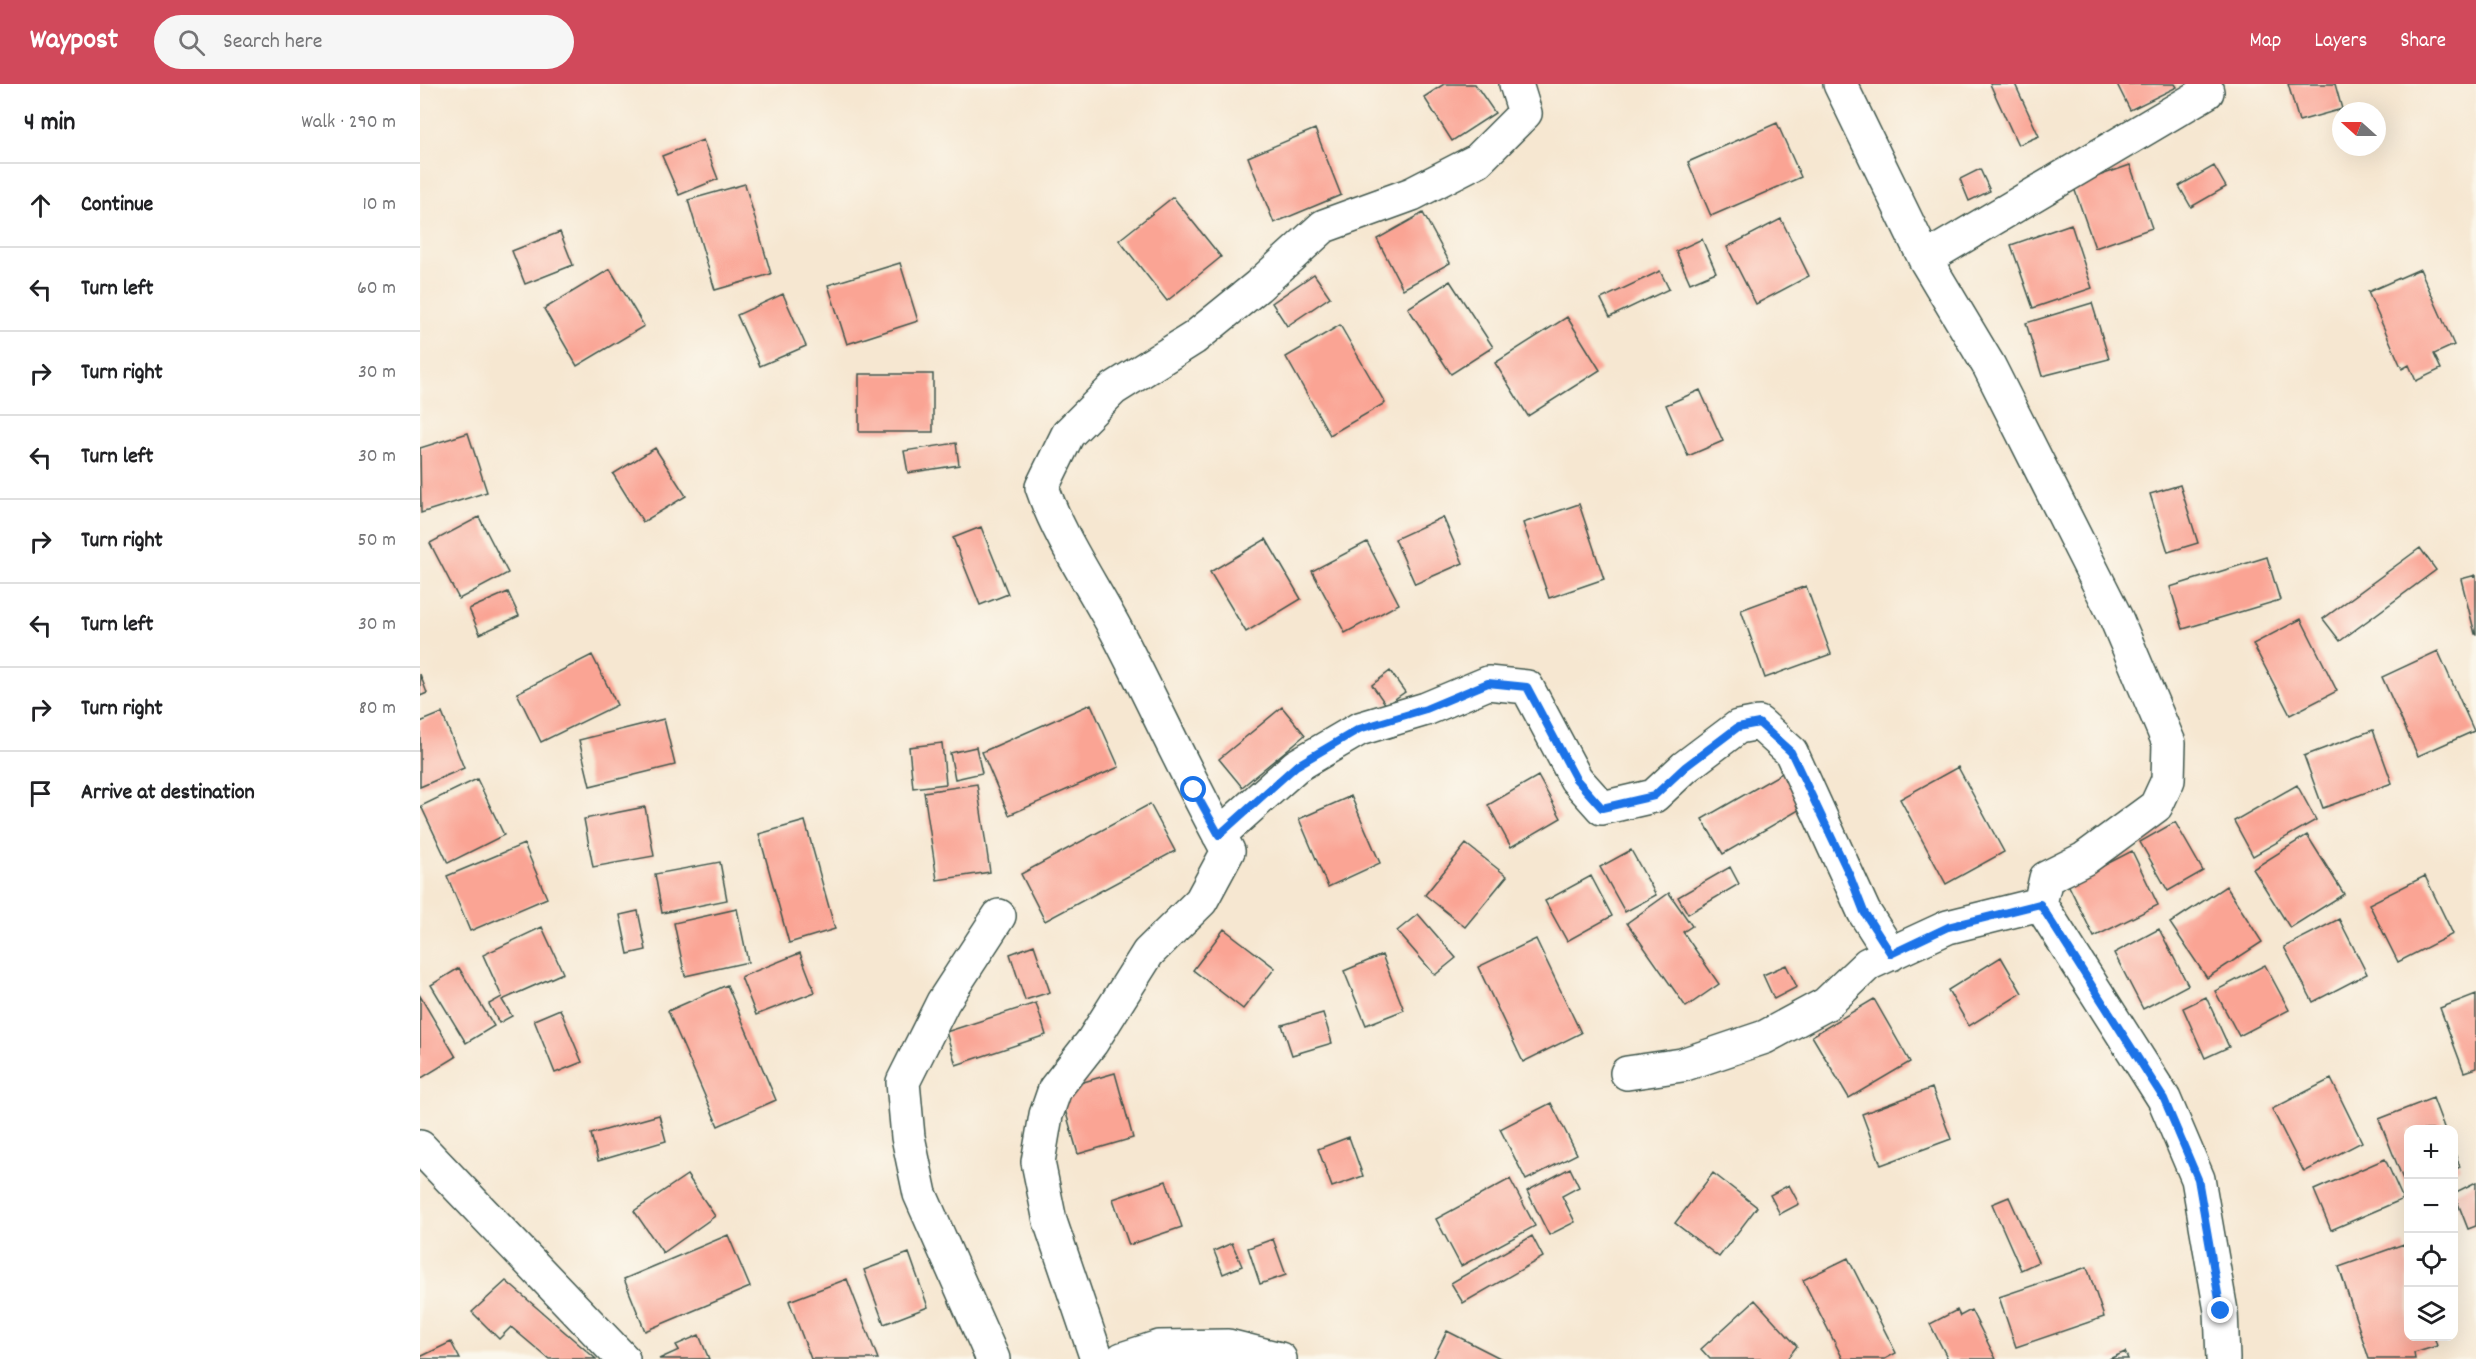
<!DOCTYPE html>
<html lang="en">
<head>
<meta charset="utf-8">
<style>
	body { margin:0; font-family:Dekko,sans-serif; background:#f6f6f6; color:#202124 }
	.controls { position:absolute; right:18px; bottom:18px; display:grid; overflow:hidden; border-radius:12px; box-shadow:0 6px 24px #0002 }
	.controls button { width:54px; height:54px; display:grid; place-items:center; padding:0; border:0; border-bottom:2px solid #e0e0e0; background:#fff; color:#202124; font:30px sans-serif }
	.compass { position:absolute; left:1912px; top:18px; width:54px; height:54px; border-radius:50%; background:#fff; box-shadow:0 6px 24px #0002; rotate:291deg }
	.stop { position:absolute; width:18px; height:18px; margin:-14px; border:4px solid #1a73e8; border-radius:50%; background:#fff }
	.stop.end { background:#1a73e8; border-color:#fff; box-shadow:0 2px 6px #0008 }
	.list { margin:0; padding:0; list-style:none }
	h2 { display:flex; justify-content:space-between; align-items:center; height:78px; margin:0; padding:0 24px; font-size:26px }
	h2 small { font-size:20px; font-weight:400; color:#757577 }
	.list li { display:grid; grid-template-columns:39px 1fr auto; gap:18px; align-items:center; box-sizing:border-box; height:84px; padding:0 24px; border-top:2px solid #e0e0e0 }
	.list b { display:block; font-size:22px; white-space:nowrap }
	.list em { font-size:20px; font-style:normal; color:#757577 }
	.icon { flex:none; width:33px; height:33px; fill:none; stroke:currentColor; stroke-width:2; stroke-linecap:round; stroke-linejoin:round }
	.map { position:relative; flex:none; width:2056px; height:1275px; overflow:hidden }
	header { display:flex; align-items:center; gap:36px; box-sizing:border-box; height:84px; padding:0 30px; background:#d1495b; color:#fff }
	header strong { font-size:28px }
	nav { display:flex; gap:33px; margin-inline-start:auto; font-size:21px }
	.search { width:420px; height:54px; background:#f6f6f6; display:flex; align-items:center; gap:15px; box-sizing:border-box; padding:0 21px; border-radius:33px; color:#757577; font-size:22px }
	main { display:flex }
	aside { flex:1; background:#fff }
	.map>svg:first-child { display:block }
	.building { fill:#faa494 }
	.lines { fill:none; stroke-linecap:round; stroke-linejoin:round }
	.minor-casing { stroke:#3f564c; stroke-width:36 }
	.minor { stroke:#fff; stroke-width:33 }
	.route { stroke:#1a73e8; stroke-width:8 }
</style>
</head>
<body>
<header>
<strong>Waypost</strong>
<div class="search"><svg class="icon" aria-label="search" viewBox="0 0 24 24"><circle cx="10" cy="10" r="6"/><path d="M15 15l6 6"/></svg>Search here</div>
<nav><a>Map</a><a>Layers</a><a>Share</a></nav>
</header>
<main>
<aside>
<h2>4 min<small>Walk · 290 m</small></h2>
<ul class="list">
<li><svg class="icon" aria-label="ahead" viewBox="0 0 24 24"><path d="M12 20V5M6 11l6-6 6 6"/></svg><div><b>Continue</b></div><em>10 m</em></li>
<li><svg class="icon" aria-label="left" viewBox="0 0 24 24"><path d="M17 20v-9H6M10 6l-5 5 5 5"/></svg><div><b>Turn left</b></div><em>60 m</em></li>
<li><svg class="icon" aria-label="right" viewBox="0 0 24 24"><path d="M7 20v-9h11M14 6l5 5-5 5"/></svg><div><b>Turn right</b></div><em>30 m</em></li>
<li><svg class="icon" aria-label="left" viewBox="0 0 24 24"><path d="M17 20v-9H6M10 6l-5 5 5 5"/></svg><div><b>Turn left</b></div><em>30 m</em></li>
<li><svg class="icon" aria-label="right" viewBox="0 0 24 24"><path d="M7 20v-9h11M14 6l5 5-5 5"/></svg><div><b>Turn right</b></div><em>50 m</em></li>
<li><svg class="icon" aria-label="left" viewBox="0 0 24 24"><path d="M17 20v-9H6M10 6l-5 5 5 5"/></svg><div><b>Turn left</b></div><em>30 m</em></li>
<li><svg class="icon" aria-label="right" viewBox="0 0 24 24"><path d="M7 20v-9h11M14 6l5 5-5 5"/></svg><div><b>Turn right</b></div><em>80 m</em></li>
<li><svg class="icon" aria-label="arrive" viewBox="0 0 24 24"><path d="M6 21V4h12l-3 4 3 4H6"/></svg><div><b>Arrive at destination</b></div></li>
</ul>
</aside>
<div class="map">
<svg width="2056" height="1275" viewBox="0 0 2056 1275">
	<rect width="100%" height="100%" fill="#fbf7ec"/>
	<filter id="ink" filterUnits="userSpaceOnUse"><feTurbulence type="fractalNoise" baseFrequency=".0167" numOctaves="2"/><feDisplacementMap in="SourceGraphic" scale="12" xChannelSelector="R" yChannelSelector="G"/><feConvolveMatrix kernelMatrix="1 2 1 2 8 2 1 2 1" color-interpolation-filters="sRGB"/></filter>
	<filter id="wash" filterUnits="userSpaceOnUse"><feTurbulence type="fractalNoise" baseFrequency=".008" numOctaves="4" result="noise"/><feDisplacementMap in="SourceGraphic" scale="24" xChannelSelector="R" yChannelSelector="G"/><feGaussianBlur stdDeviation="1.35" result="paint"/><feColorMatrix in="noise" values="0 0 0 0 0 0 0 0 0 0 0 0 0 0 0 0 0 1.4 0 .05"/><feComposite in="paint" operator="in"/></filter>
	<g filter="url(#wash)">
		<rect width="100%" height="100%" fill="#f6e7d1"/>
		<g id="blocks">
			<path class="building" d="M 1024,0 L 1055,0 L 1075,29 L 1032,57 L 1004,13 Z
				M 1570,0 L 1595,0 L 1619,52 L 1598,61 Z
				M 1697,0 L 1755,0 L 1757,3 L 1710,26 Z
				M 1868,0 L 1915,0 L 1922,25 L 1879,37 Z
				M 1357,39 L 1381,93 L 1291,132 L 1268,78 Z
				M 895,45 L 921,111 L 854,139 L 828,73 Z
				M 283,56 L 298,95 L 259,111 L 242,72 Z
				M 1710,81 L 1732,144 L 1675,164 L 1653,101 Z
				M 1794,82 L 1806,103 L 1771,123 L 1759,102 Z
				M 1560,85 L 1570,107 L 1549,117 L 1540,95 Z
				M 325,100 L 351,190 L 295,206 L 268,116 Z
				M 753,113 L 801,173 L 747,217 L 699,156 Z
				M 1003,129 L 1030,179 L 983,205 L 957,155 Z
				M 1361,135 L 1389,192 L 1336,220 L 1307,163 Z
				M 1651,140 L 1672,204 L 1613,224 L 1591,161 Z
				M 140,148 L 153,181 L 105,200 L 92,167 Z
				M 1282,155 L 1296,188 L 1270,199 L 1256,167 Z
				M 480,179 L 498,237 L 427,260 L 408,201 Z
				M 190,185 L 224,242 L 157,282 L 124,225 Z
				M 2000,185 L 2034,261 L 2014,270 L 2021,285 L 1996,297 L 1989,281 L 1982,285 L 1948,208 Z
				M 1240,187 L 1249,205 L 1190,233 L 1181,215 Z
				M 894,190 L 910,213 L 867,242 L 852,219 Z
				M 1030,197 L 1073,263 L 1031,290 L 988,224 Z
				M 363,210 L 386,262 L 340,282 L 317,231 Z
				M 1672,219 L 1689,275 L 1622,292 L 1606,239 Z
				M 1147,233 L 1180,286 L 1108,332 L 1075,279 Z
				M 920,241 L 965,319 L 910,351 L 866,273 Z
				M 439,290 L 513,290 L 513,348 L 439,348 Z
				M 1280,306 L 1303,357 L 1268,372 L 1246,321 Z
				M 48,349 L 67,408 L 1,429 L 0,364 Z
				M 536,359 L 539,381 L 488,389 L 484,367 Z
				M 235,364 L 266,412 L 223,438 L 193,390 Z
				M 1760,401 L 1778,459 L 1748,468 L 1730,410 Z
				M 1159,420 L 1184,495 L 1129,514 L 1103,439 Z
				M 59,433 L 88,489 L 39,515 L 10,459 Z
				M 1023,433 L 1043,479 L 995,500 L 975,455 Z
				M 561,443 L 588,510 L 560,521 L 533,454 Z
				M 846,455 L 881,515 L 826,548 L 790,488 Z
				M 947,458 L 979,520 L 925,549 L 892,487 Z
				M 2000,464 L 2016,486 L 1920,557 L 1903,535 Z
				M 1847,473 L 1860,516 L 1763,545 L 1750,503 Z
				M 2056,491 L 2056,550 L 2055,550 L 2041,495 Z
				M 1386,502 L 1411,570 L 1345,594 L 1321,526 Z
				M 88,508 L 99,532 L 60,550 L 49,525 Z
				M 1881,535 L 1917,607 L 1870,631 L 1833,560 Z
				M 2018,567 L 2054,647 L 1998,672 L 1962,593 Z
				M 172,571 L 197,621 L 121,658 L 97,609 Z
				M 970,587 L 985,608 L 966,621 L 952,601 Z
				M 0,590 L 7,609 L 0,612 Z
				M 671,620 L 699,683 L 589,731 L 562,668 Z
				M 862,623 L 885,651 L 822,703 L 799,675 Z
				M 22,629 L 44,684 L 0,703 L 0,638 Z
				M 244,635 L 255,681 L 170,702 L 159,656 Z
				M 1953,646 L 1972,699 L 1903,724 L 1884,672 Z
				M 522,659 L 526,700 L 493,704 L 489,663 Z
				M 556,663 L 562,689 L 535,695 L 530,669 Z
				M 1538,683 L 1584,768 L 1526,800 L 1480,715 Z
				M 1364,688 L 1384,723 L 1303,770 L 1282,735 Z
				M 1118,692 L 1141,734 L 1091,763 L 1068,721 Z
				M 57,695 L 84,751 L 28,779 L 1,722 Z
				M 557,700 L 570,788 L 517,796 L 504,708 Z
				M 1877,701 L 1896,736 L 1833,772 L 1814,737 Z
				M 931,712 L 960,779 L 908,803 L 879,735 Z
				M 730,720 L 755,767 L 625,837 L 601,790 Z
				M 225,723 L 234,772 L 173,783 L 164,735 Z
				M 385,737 L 415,845 L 369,859 L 339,750 Z
				M 1755,738 L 1783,787 L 1748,807 L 1720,758 Z
				M 1887,751 L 1924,810 L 1870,844 L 1833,785 Z
				M 104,760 L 127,814 L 50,847 L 27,792 Z
				M 1046,760 L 1087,792 L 1045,843 L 1005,811 Z
				M 1211,766 L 1236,811 L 1205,828 L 1180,783 Z
				M 1712,767 L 1738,821 L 1674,853 L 1648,800 Z
				M 300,778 L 307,816 L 242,829 L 235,790 Z
				M 1310,783 L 1319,800 L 1268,830 L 1258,813 Z
				M 1171,792 L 1192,832 L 1147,857 L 1125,817 Z
				M 2005,792 L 2033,850 L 1978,878 L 1949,820 Z
				M 1806,802 L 1842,858 L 1787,894 L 1750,839 Z
				M 1249,809 L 1272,842 L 1263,848 L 1299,900 L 1266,923 L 1207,839 Z
				M 317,825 L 328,878 L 265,892 L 254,839 Z
				M 218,827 L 226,866 L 208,870 L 200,831 Z
				M 998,830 L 1036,874 L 1015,891 L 977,847 Z
				M 1919,835 L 1947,890 L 1893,918 L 1864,863 Z
				M 122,843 L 143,889 L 82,916 L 92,932 L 79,939 L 69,920 L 82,913 L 63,871 Z
				M 804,845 L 855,884 L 823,925 L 773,886 Z
				M 1739,845 L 1768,901 L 1723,925 L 1694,869 Z
				M 1116,855 L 1161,949 L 1103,978 L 1058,883 Z
				M 614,861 L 630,908 L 605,916 L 590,870 Z
				M 380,869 L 395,908 L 336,931 L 321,893 Z
				M 962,871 L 984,926 L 946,941 L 924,887 Z
				M 1581,873 L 1602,909 L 1549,942 L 1528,906 Z
				M 1366,881 L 1377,903 L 1354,915 L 1343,891 Z
				M 1845,881 L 1869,926 L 1819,952 L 1795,907 Z
				M 39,884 L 74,942 L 46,959 L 11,901 Z
				M 307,901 L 356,1016 L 298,1042 L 248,927 Z
				M 2056,910 L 2056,984 L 2044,988 L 2020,924 Z
				M 0,912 L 36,973 L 0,995 Z
				M 1786,913 L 1809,963 L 1785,974 L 1763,924 Z
				M 1454,915 L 1490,978 L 1429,1014 L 1392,952 Z
				M 616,919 L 626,951 L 536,981 L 526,948 Z
				M 140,925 L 162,978 L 135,989 L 114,936 Z
				M 903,929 L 912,959 L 872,971 L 862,941 Z
				M 695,989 L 713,1054 L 658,1070 L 639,1005 Z
				M 1911,995 L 1942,1058 L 1884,1088 L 1852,1025 Z
				M 1512,1004 L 1531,1055 L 1461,1081 L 1442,1030 Z
				M 2013,1014 L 2025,1046 L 1988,1046 L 1988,1108 L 1959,1035 Z
				M 1131,1019 L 1157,1070 L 1106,1096 L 1080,1045 Z
				M 239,1031 L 246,1057 L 178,1077 L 171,1050 Z
				M 929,1053 L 943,1092 L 912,1103 L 898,1065 Z
				M 2034,1067 L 2040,1083 L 2034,1086 Z
				M 1965,1075 L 1983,1115 L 1911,1146 L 1894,1106 Z
				M 1150,1084 L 1159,1103 L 1142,1112 L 1155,1138 L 1129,1151 L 1107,1107 Z
				M 1293,1089 L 1337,1123 L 1299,1173 L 1255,1139 Z
				M 267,1091 L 295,1132 L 243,1169 L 214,1127 Z
				M 1090,1095 L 1115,1142 L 1041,1182 L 1016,1135 Z
				M 746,1097 L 762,1143 L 709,1161 L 693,1115 Z
				M 2056,1098 L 2056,1142 L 2048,1145 L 2034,1109 Z
				M 1369,1101 L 1379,1120 L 1360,1130 L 1350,1111 Z
				M 1589,1113 L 1618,1178 L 1601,1186 L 1572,1120 Z
				M 308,1151 L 330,1203 L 225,1247 L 204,1195 Z
				M 1112,1152 L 1123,1173 L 1043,1219 L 1031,1199 Z
				M 853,1155 L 866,1191 L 840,1200 L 828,1164 Z
				M 812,1159 L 822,1182 L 803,1190 L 794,1167 Z
				M 1984,1160 L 1988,1173 L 1988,1252 L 2014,1252 L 2017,1262 L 1994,1269 L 1995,1275 L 1949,1275 L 1919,1183 Z
				M 489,1169 L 508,1223 L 464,1240 L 444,1186 Z
				M 1428,1174 L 1476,1269 L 1465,1275 L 1423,1275 L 1383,1196 Z
				M 1667,1183 L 1684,1233 L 1596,1263 L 1579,1213 Z
				M 427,1195 L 458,1275 L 391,1275 L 369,1217 Z
				M 86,1197 L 176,1275 L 129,1275 L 91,1243 L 79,1255 L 52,1228 Z
				M 1335,1216 L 1377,1262 L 1367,1275 L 1290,1275 L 1281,1265 Z
				M 1537,1226 L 1540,1232 L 1551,1226 L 1576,1275 L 1528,1275 L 1510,1240 Z
				M 1027,1247 L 1082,1275 L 1013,1275 Z
				M 279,1251 L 289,1275 L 239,1275 L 259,1266 L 256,1261 Z
				M 31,1258 L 40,1275 L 0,1275 L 0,1273 Z
				M 1705,1268 L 1708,1275 L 1689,1275 Z"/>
		</g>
	</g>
	<g filter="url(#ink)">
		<use href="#blocks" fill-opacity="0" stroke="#3f564c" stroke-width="1.5"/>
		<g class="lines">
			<defs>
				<path id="minor" d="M 1420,0 L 1505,175 L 1569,282 L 1696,534 L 1749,659 L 1748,696 L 1736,722 L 1664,775 L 1626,794 L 1620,820 L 1744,1015 L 1778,1095 L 1801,1227 L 1803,1275
					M 1505,175 L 1787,8 L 1785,0
					M 799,751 L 876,682 L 939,645 L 1006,625 L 1068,599 L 1107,603 L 1156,695 L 1182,724 L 1234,712 L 1265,683 L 1318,643 L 1339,639 L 1371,668 L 1444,828 L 1471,870
					M 1207,989 L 1262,981 L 1345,953 L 1406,920 L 1448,880 L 1528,843 L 1620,820
					M 0,1063 L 203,1275
					M 573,1275 L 500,1110 L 488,1053 L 483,998 L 523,918 L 579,832
					M 677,1275 L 630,1137 L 618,1078 L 626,1031 L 635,1005 L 672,958 L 728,869 L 781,817 L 808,767 C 768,695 734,619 696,546 C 671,499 639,453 622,403 L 648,350 L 693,305 L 774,254 L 838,202 L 904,142 L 992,110 L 1058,76 L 1105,29 L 1096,0
					M 702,1275 L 739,1263 L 808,1262 L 860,1275"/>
			</defs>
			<use href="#minor" class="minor-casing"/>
			<use href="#minor" class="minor"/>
		</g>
	</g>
	<g class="lines" filter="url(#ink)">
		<path class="route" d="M 774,706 L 799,751 L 876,682 L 939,645 L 1006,625 L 1068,599 L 1107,603 L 1156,695 L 1182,724 L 1234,712 L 1265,683 L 1318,643 L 1339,639 L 1371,668 L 1430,792 L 1444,828 L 1471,870 L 1528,843 L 1620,820 L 1744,1015 L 1778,1095 L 1801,1227"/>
	</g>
</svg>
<div class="controls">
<button>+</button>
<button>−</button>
<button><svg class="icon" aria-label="locate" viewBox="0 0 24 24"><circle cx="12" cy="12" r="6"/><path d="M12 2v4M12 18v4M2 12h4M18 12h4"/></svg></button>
<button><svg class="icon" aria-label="layers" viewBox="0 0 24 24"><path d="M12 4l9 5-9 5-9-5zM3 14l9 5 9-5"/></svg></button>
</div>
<svg class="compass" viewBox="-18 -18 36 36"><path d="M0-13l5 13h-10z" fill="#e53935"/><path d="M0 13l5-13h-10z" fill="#757577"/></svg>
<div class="stop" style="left:774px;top:706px"></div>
<div class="stop end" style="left:1801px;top:1227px"></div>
</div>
</main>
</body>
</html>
